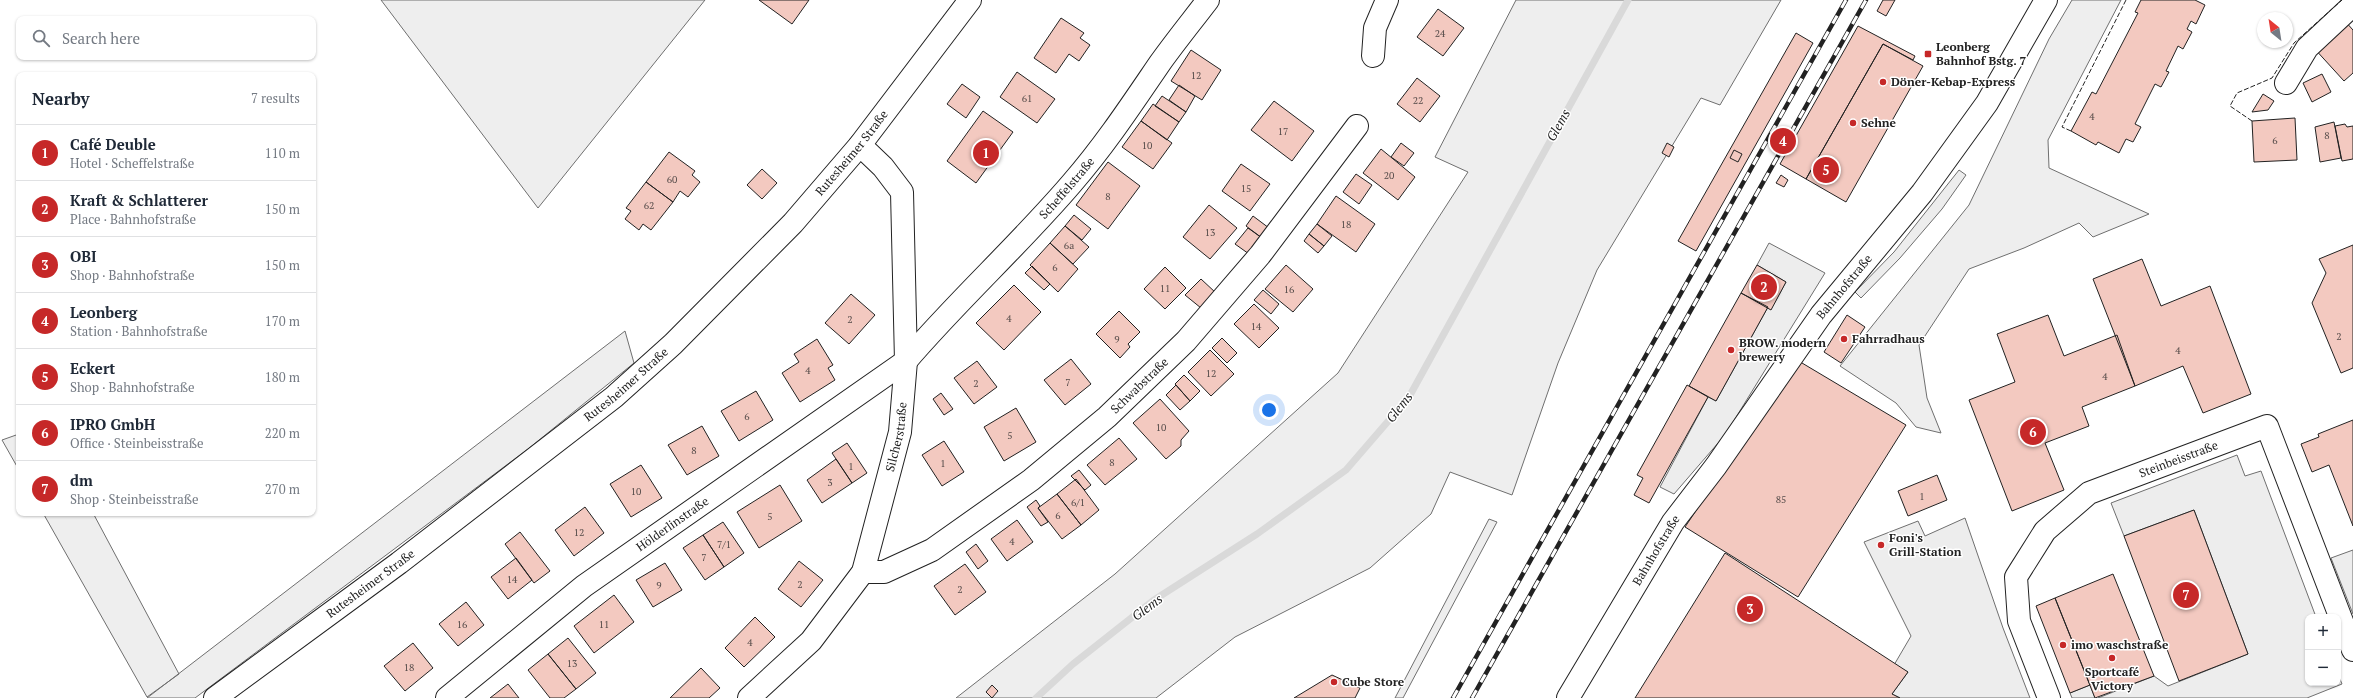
<!DOCTYPE html>
<html lang="en">
<head>
<meta charset="utf-8">
<style>
	body { margin:0; font-family:"PT Serif",serif; background:#f2f2f3; color:#1f2937 }
	.controls { position:absolute; right:12px; bottom:12px; display:grid; overflow:hidden; border-radius:8px; box-shadow:0 1px 3px #0004 }
	.controls button { width:36px; height:36px; display:grid; place-items:center; padding:0; border:0; border-bottom:1px solid #e0e1e3; background:#fff; color:#1f2937; font:20px sans-serif }
	.compass { position:absolute; left:2257px; top:12px; width:36px; height:36px; border-radius:50%; background:#fff; box-shadow:0 1px 3px #0004; rotate:330deg }
	.you { position:absolute; left:1269px; top:410px; width:14px; height:14px; margin:-10px; border:3px solid #fff; border-radius:50%; background:#1a73e8; box-shadow:0 0 0 6px #1a73e833 }
	.badge { display:grid; place-items:center; width:26px; height:26px; border-radius:50%; background:#c62828; color:#fff; font-size:13px; font-weight:700 }
	.pin { position:absolute; translate:-50% -50%; border:2px solid #fff; box-shadow:0 1px 4px #0006 }
	.list { margin:0; padding:0; list-style:none }
	h2 { display:flex; justify-content:space-between; align-items:center; height:52px; margin:0; padding:0 16px; font-size:17px }
	h2 small { font-size:13px; font-weight:400; color:#747a83 }
	.list li { display:grid; grid-template-columns:26px 1fr auto; gap:12px; align-items:center; box-sizing:border-box; height:56px; padding:0 16px; border-top:1px solid #e0e1e3 }
	.list b { display:block; font-size:15px; white-space:nowrap }
	.list p { margin:0; font-size:13px; white-space:nowrap; color:#747a83 }
	.list em { font-size:13px; font-style:normal; color:#747a83 }
	.icon { flex:none; width:22px; height:22px; fill:none; stroke:currentColor; stroke-width:2; stroke-linecap:round; stroke-linejoin:round }
	.map { position:relative; flex:none; width:2353px; height:698px; overflow:hidden }
	.search { position:absolute; background:#fff; box-shadow:0 1px 3px #0004; left:16px; top:16px; width:300px; height:44px; display:flex; align-items:center; gap:10px; box-sizing:border-box; padding:0 14px; border-radius:8px; color:#747a83; font-size:15px }
	.panel { position:absolute; background:#fff; box-shadow:0 1px 3px #0004; left:16px; top:72px; width:300px; height:444px; border-radius:8px }
	.map>svg:first-child { display:block }
	.green { fill:#eee; stroke:#6f6f6f }
	.parking { fill:#ededed; stroke:#6f6f6f }
	.lines { fill:none; stroke-linecap:round; stroke-linejoin:round }
	.stream { stroke:#d9d9d9; stroke-width:7 }
	.building { fill:#f3c9c0; stroke:#222 }
	.minor-casing { stroke:#222; stroke-width:24 }
	.minor { stroke:#fff; stroke-width:22 }
	.rail-casing { stroke:#222; stroke-width:4.5 }
	.rail { stroke:#fff; stroke-width:3; stroke-dasharray:9; stroke-linecap:butt }
	.fence { stroke:#222; stroke-width:1; stroke-dasharray:5 2; stroke-linecap:butt }
	.poi-dot { fill:#c62828; stroke:#fff; stroke-width:1.5 }
	.labels { text-anchor:middle; stroke-width:3; stroke-linejoin:round; paint-order:stroke }
	.number-label { font-size:10px; fill:#564c4a }
	.poi-label { font-size:12px; font-weight:bold; fill:#222; stroke:#fff; text-anchor:start }
	.street-label { font-size:12px; fill:#222; stroke:#fff }
	.water-label { font-size:13px; font-style:italic; fill:#222; stroke:#fff }
</style>
</head>
<body>
<div class="map">
<svg width="2353" height="698" viewBox="0 0 2353 698">
	<rect width="100%" height="100%" fill="#fff"/>
	<path class="green" d="M 381,0 L 705,0 L 538,208 Z
		M 1516,0 L 1781,0 L 1720,105 L 1701,98 L 1597,270 L 1558,363 L 1512,495 L 1450,472 L 1431,514 L 1370,568 L 1235,637 L 1156,698 L 956,698 L 1115,574 L 1338,373 L 1468,172 L 1435,157 Z
		M 2072,0 L 2121,0 L 2048,140 L 2049,168 L 2149,214 L 2093,237 L 2079,223 L 2024,248 L 1969,269 L 1919,345 L 1927,398 L 1941,433 L 1916,427 L 1896,403 L 1840,366 L 1969,205 L 2049,39 Z
		M 625,331 L 634,363 L 528,449 L 195,698 L 147,698 Z
		M 19,434 L 19,470 L 2,440 Z
		M 43,513 L 93,513 L 179,674 L 147,697 Z
		M 1489,519 L 1497,522 L 1403,698 L 1395,698 Z"/>
	<path class="parking" d="M 1959,170 L 1966,175 L 1942,209 L 1900,258 L 1861,298 L 1855,292 L 1894,252 Z
		M 1769,243 L 1825,273 L 1725,435 L 1674,494 L 1660,487 L 1708,397 L 1716,401 L 1768,307 L 1771,309 L 1786,282 L 1757,265 Z
		M 2237,455 L 2245,476 L 2261,471 L 2316,617 L 2308,617 L 2308,683 L 2338,683 L 2338,674 L 2342,684 L 2307,698 L 2098,698 L 2154,676 L 2168,686 L 2248,654 L 2194,510 L 2124,536 L 2111,503 Z
		M 1965,518 L 2003,628 L 2030,698 L 1900,698 L 1892,694 L 1908,672 L 1894,665 L 1911,636 L 1864,542 L 1918,521 L 1925,536 Z
		M 2353,550 L 2353,614 L 2331,558 Z
		M 2090,685 L 2095,698 L 2072,698 L 2070,693 Z"/>
	<g class="lines">
		<path class="stream" d="M 1036,698 L 1073,664 L 1154,600 L 1257,534 L 1346,470 L 1409,397 L 1628,0"/>
	</g>
	<path class="building" d="M 759,0 L 809,0 L 792,24 Z
		M 1883,0 L 1895,0 L 1886,16 L 1877,11 Z
		M 2141,0 L 2195,0 L 2205,5 L 2196,24 L 2191,21 L 2187,29 L 2192,32 L 2183,49 L 2178,46 L 2166,71 L 2169,72 L 2161,87 L 2155,84 L 2135,124 L 2141,127 L 2133,142 L 2126,139 L 2119,153 L 2098,142 L 2096,145 L 2071,131 L 2092,92 L 2096,94 L 2138,13 L 2135,12 Z
		M 1438,9 L 1464,28 L 1443,56 L 1417,37 Z
		M 1061,18 L 1084,33 L 1080,38 L 1090,45 L 1079,61 L 1069,54 L 1056,73 L 1034,58 Z
		M 2344,20 L 2353,30 L 2353,73 L 2344,81 L 2313,47 Z
		M 1858,26 L 1915,56 L 1913,60 L 1883,44 L 1806,179 L 1780,164 Z
		M 1796,33 L 1813,43 L 1696,251 L 1678,241 Z
		M 1883,44 L 1923,66 L 1846,202 L 1806,179 Z
		M 1191,50 L 1221,70 L 1202,100 L 1171,81 Z
		M 1017,72 L 1055,99 L 1037,123 L 1000,97 Z
		M 2322,74 L 2331,92 L 2312,102 L 2303,83 Z
		M 1417,78 L 1440,96 L 1420,122 L 1397,104 Z
		M 962,84 L 980,97 L 966,118 L 947,104 Z
		M 1179,85 L 1195,96 L 1186,112 L 1169,100 Z
		M 2263,94 L 2274,101 L 2268,110 L 2252,112 Z
		M 1162,96 L 1186,112 L 1179,122 L 1155,106 Z
		M 1274,101 L 1314,131 L 1292,161 L 1251,130 Z
		M 1153,104 L 1179,122 L 1167,140 L 1141,121 Z
		M 983,111 L 1013,132 L 976,183 L 947,161 Z
		M 2295,118 L 2297,160 L 2254,162 L 2252,121 Z
		M 1141,121 L 1172,143 L 1153,169 L 1122,147 Z
		M 2334,122 L 2341,158 L 2320,162 L 2315,127 Z
		M 2345,124 L 2347,127 L 2353,126 L 2353,159 L 2342,161 L 2335,126 Z
		M 1401,143 L 1414,153 L 1404,166 L 1391,157 Z
		M 1667,143 L 1674,147 L 1669,157 L 1662,153 Z
		M 1381,149 L 1415,177 L 1398,200 L 1363,173 Z
		M 1734,150 L 1742,154 L 1738,162 L 1730,158 Z
		M 669,152 L 695,171 L 692,175 L 700,182 L 688,197 L 680,191 L 673,202 L 646,182 Z
		M 1108,162 L 1140,186 L 1108,229 L 1076,205 Z
		M 1241,164 L 1270,184 L 1250,211 L 1222,191 Z
		M 762,169 L 777,183 L 762,199 L 747,185 Z
		M 1356,174 L 1372,185 L 1359,204 L 1343,192 Z
		M 1781,175 L 1788,180 L 1784,187 L 1776,183 Z
		M 646,182 L 673,202 L 651,230 L 643,224 L 639,230 L 625,219 L 631,211 L 626,208 Z
		M 1336,196 L 1375,224 L 1356,252 L 1317,224 Z
		M 1209,205 L 1237,228 L 1210,259 L 1183,237 Z
		M 1074,215 L 1091,229 L 1082,240 L 1065,226 Z
		M 1253,216 L 1269,228 L 1262,238 L 1246,226 Z
		M 1317,224 L 1332,236 L 1324,246 L 1309,234 Z
		M 1065,226 L 1089,247 L 1073,264 L 1050,243 Z
		M 1248,228 L 1262,238 L 1249,254 L 1235,244 Z
		M 1309,234 L 1324,246 L 1318,253 L 1304,241 Z
		M 1050,243 L 1078,269 L 1058,292 L 1030,265 Z
		M 2353,245 L 2353,368 L 2341,373 L 2312,303 L 2326,273 L 2319,259 Z
		M 2142,259 L 2161,306 L 2210,286 L 2251,394 L 2203,413 L 2183,366 L 2135,386 L 2093,279 Z
		M 1286,265 L 1313,289 L 1293,312 L 1265,289 Z
		M 1757,265 L 1786,282 L 1771,310 L 1741,293 Z
		M 1032,266 L 1050,284 L 1044,290 L 1025,273 Z
		M 1165,267 L 1186,288 L 1165,309 L 1144,289 Z
		M 1201,279 L 1216,293 L 1201,308 L 1185,295 Z
		M 1014,285 L 1041,312 L 1004,350 L 976,323 Z
		M 1263,290 L 1279,304 L 1271,314 L 1254,300 Z
		M 1741,293 L 1768,307 L 1716,401 L 1689,386 Z
		M 851,294 L 875,315 L 849,344 L 825,323 Z
		M 1254,304 L 1279,328 L 1259,348 L 1234,324 Z
		M 1119,311 L 1140,332 L 1128,344 L 1130,347 L 1120,358 L 1096,334 Z
		M 1847,315 L 1865,327 L 1841,363 L 1824,352 Z
		M 2048,315 L 2064,356 L 2117,335 L 2135,386 L 2082,407 L 2089,426 L 2045,443 L 2064,490 L 2012,511 L 1969,400 L 2015,382 L 1997,334 Z
		M 1222,338 L 1237,353 L 1227,363 L 1212,348 Z
		M 817,339 L 833,365 L 828,368 L 835,380 L 800,402 L 782,373 L 799,362 L 794,354 Z
		M 1210,350 L 1234,374 L 1211,396 L 1188,372 Z
		M 1071,359 L 1091,384 L 1065,405 L 1044,380 Z
		M 1797,360 L 1906,425 L 1798,597 L 1685,527 Z
		M 977,361 L 997,387 L 974,404 L 954,378 Z
		M 1184,375 L 1200,391 L 1190,401 L 1175,384 Z
		M 1176,385 L 1190,401 L 1180,410 L 1166,395 Z
		M 1687,385 L 1708,397 L 1649,503 L 1634,495 L 1643,478 L 1637,475 Z
		M 756,391 L 773,420 L 739,441 L 721,411 Z
		M 941,393 L 953,409 L 944,415 L 933,399 Z
		M 1160,399 L 1189,431 L 1181,440 L 1181,446 L 1166,459 L 1133,423 Z
		M 1016,408 L 1036,442 L 1004,461 L 984,427 Z
		M 2353,420 L 2353,526 L 2329,465 L 2312,472 L 2301,444 L 2319,437 L 2318,434 Z
		M 702,426 L 719,456 L 687,475 L 668,445 Z
		M 1119,438 L 1137,459 L 1105,485 L 1087,465 Z
		M 944,441 L 964,472 L 942,486 L 922,455 Z
		M 847,443 L 867,473 L 852,483 L 832,453 Z
		M 836,459 L 852,483 L 822,503 L 807,480 Z
		M 641,465 L 662,498 L 631,517 L 610,484 Z
		M 1079,470 L 1091,485 L 1085,490 L 1071,476 Z
		M 1937,475 L 1947,500 L 1908,516 L 1898,491 Z
		M 1076,479 L 1099,510 L 1081,525 L 1057,494 Z
		M 780,485 L 802,521 L 759,548 L 737,512 Z
		M 1057,494 L 1081,525 L 1062,539 L 1038,508 Z
		M 1036,500 L 1040,506 L 1038,508 L 1048,522 L 1041,526 L 1027,507 Z
		M 585,507 L 604,533 L 574,556 L 555,530 Z
		M 2194,510 L 2248,654 L 2179,681 L 2124,536 Z
		M 1017,520 L 1033,542 L 1007,561 L 991,539 Z
		M 723,522 L 744,553 L 724,567 L 703,535 Z
		M 520,532 L 550,571 L 534,583 L 505,544 Z
		M 703,535 L 724,567 L 705,580 L 683,548 Z
		M 976,544 L 988,561 L 978,569 L 966,552 Z
		M 1725,553 L 1908,672 L 1892,694 L 1900,698 L 1635,698 Z
		M 516,558 L 532,580 L 508,599 L 491,577 Z
		M 799,561 L 823,580 L 801,607 L 778,589 Z
		M 665,563 L 682,590 L 653,607 L 636,580 Z
		M 965,564 L 986,592 L 955,615 L 934,586 Z
		M 2113,574 L 2154,676 L 2095,698 L 2055,598 Z
		M 614,595 L 634,622 L 594,653 L 574,626 Z
		M 2055,598 L 2090,685 L 2070,693 L 2036,606 Z
		M 466,602 L 484,625 L 458,646 L 439,624 Z
		M 755,617 L 775,637 L 744,667 L 725,648 Z
		M 568,638 L 596,673 L 576,689 L 548,654 Z
		M 413,643 L 433,668 L 405,691 L 384,666 Z
		M 548,654 L 576,689 L 564,698 L 550,698 L 528,670 Z
		M 701,668 L 720,688 L 709,698 L 670,698 Z
		M 1332,675 L 1360,688 L 1355,698 L 1294,698 Z
		M 508,684 L 519,698 L 490,698 Z
		M 992,685 L 998,691 L 992,698 L 986,692 Z"/>
	<g class="lines">
		<defs>
			<g id="minor">
				<path d="M 1373,56 L 1375,28 L 1387,0"/>
				<path d="M 2286,83 L 2307,48 L 2353,5"/>
				<path id="s1" d="M 863,572 L 884,572 L 932,550 L 1031,480 L 1107,417 L 1186,341 L 1260,255 L 1357,126"/>
				<path id="s2" d="M 215,698 L 399,563 L 614,397 L 673,344 L 793,223 L 860,145 L 970,0"/>
				<path id="s3" d="M 447,698 L 584,586 L 906,361 C 959,299 1019,245 1072,183 C 1105,145 1132,104 1160,63 C 1175,42 1192,21 1208,0"/>
				<path id="s4" d="M 749,698 L 811,641 L 863,572 L 900,432 L 906,361 L 902,192 L 883,167 L 860,145"/>
				<path id="s5" d="M 1568,698 L 1673,522 L 1716,466 L 1821,315 L 1922,193 L 1987,103 L 2046,0"/>
				<path id="s6" d="M 2049,698 L 2019,621 L 2016,577 L 2045,531 L 2089,493 L 2267,426 L 2353,650"/>
			</g>
		</defs>
		<use href="#minor" class="minor-casing"/>
		<use href="#minor" class="minor"/>
		<defs>
			<path id="rail" d="M 1453,698 L 1846,0
				M 1472,698 L 1866,0"/>
		</defs>
		<use href="#rail" class="rail-casing"/>
		<use href="#rail" class="rail"/>
		<path class="fence" d="M 2252,121 L 2230,106 L 2237,93 L 2272,78 L 2294,43 L 2342,0
			M 2071,131 L 2062,127 L 2126,0"/>
	</g>
	<g class="poi-dot">
		<rect x="1924" y="50" width="8" height="8" rx="2"/>
		<circle cx="1883" cy="82" r="4"/>
		<circle cx="1853" cy="123" r="4"/>
		<circle cx="1844" cy="339" r="4"/>
		<circle cx="1731" cy="350" r="4"/>
		<circle cx="1881" cy="545" r="4"/>
		<circle cx="2063" cy="645" r="4"/>
		<circle cx="2112" cy="658" r="4"/>
		<circle cx="1334" cy="682" r="4"/>
	</g>
	<g class="labels">
		<g class="number-label">
			<text x="1440" y="37">24</text>
			<text x="1196" y="79">12</text>
			<text x="1027" y="102">61</text>
			<text x="1418" y="104">22</text>
			<text x="2092" y="120">4</text>
			<text x="1283" y="135">17</text>
			<text x="2327" y="139">8</text>
			<text x="2275" y="144">6</text>
			<text x="1147" y="149">10</text>
			<text x="1389" y="179">20</text>
			<text x="672" y="183">60</text>
			<text x="1246" y="192">15</text>
			<text x="1108" y="200">8</text>
			<text x="649" y="209">62</text>
			<text x="1346" y="228">18</text>
			<text x="1210" y="236">13</text>
			<text x="1069" y="249">6a</text>
			<text x="1055" y="271">6</text>
			<text x="1165" y="292">11</text>
			<text x="1289" y="293">16</text>
			<text x="1009" y="322">4</text>
			<text x="850" y="323">2</text>
			<text x="1256" y="330">14</text>
			<text x="2339" y="340">2</text>
			<text x="1117" y="343">9</text>
			<text x="2178" y="354">4</text>
			<text x="808" y="374">4</text>
			<text x="1211" y="377">12</text>
			<text x="2105" y="380">4</text>
			<text x="1068" y="386">7</text>
			<text x="976" y="387">2</text>
			<text x="747" y="420">6</text>
			<text x="1161" y="431">10</text>
			<text x="1010" y="439">5</text>
			<text x="694" y="454">8</text>
			<text x="1112" y="466">8</text>
			<text x="943" y="467">1</text>
			<text x="851" y="470">1</text>
			<text x="830" y="486">3</text>
			<text x="636" y="495">10</text>
			<text x="1922" y="500">1</text>
			<text x="1781" y="503">85</text>
			<text x="1078" y="506">6/1</text>
			<text x="1058" y="519">6</text>
			<text x="770" y="520">5</text>
			<text x="579" y="536">12</text>
			<text x="1012" y="545">4</text>
			<text x="724" y="548">7/1</text>
			<text x="704" y="561">7</text>
			<text x="512" y="583">14</text>
			<text x="800" y="588">2</text>
			<text x="659" y="589">9</text>
			<text x="960" y="593">2</text>
			<text x="462" y="628">16</text>
			<text x="604" y="628">11</text>
			<text x="750" y="646">4</text>
			<text x="572" y="667">13</text>
			<text x="409" y="671">18</text>
		</g>
		<g class="poi-label">
			<text x="1936" y="51">Leonberg<tspan x="1936" dy="14">Bahnhof Bstg. 7</tspan></text>
			<text x="1891" y="86">Döner-Kebap-Express</text>
			<text x="1861" y="127">Sehne</text>
			<text x="1852" y="343">Fahrradhaus</text>
			<text x="1739" y="347">BROW. modern<tspan x="1739" dy="14">brewery</tspan></text>
			<text x="1889" y="542">Foni's<tspan x="1889" dy="14">Grill-Station</tspan></text>
			<text x="2071" y="649">imo waschstraße</text>
			<text x="2112" y="676" text-anchor="middle">Sportcafé<tspan x="2112" dy="14">Victory</tspan></text>
			<text x="1342" y="686">Cube Store</text>
		</g>
		<g class="street-label">
			<text dy="4" stroke="none"><textPath href="#s2" startOffset="841">Rutesheimer Straße</textPath></text>
			<text dy="4" stroke="none"><textPath href="#s3" startOffset="806">Scheffelstraße</textPath></text>
			<text dy="4" stroke="none"><textPath href="#s5" startOffset="496">Bahnhofstraße</textPath></text>
			<text dy="4" stroke="none"><textPath href="#s2" startOffset="517">Rutesheimer Straße</textPath></text>
			<text dy="4" stroke="none"><textPath href="#s1" startOffset="339">Schwabstraße</textPath></text>
			<text dy="4" stroke="none"><textPath href="#s4" startOffset="310">Silcherstraße</textPath></text>
			<text dy="4" stroke="none"><textPath href="#s6" startOffset="335">Steinbeisstraße</textPath></text>
			<text dy="4" stroke="none"><textPath href="#s3" startOffset="285">Hölderlinstraße</textPath></text>
			<text dy="4" stroke="none"><textPath href="#s5" startOffset="172">Bahnhofstraße</textPath></text>
			<text dy="4" stroke="none"><textPath href="#s2" startOffset="193">Rutesheimer Straße</textPath></text>
		</g>
		<g class="water-label">
			<text transform="translate(1558 125) rotate(-61)" y="5">Glems</text>
			<text transform="translate(1399 407) rotate(-52)" y="5">Glems</text>
			<text transform="translate(1147 607) rotate(-37)" y="5">Glems</text>
		</g>
	</g>
</svg>
<div class="controls">
<button>+</button>
<button>−</button>
</div>
<svg class="compass" viewBox="-18 -18 36 36"><path d="M0-13l5 13h-10z" fill="#e53935"/><path d="M0 13l5-13h-10z" fill="#747a83"/></svg>
<div class="you"></div>
<div class="pin badge" style="left:986px;top:153px">1</div>
<div class="pin badge" style="left:1764px;top:287px">2</div>
<div class="pin badge" style="left:1750px;top:609px">3</div>
<div class="pin badge" style="left:1783px;top:141px">4</div>
<div class="pin badge" style="left:1826px;top:170px">5</div>
<div class="pin badge" style="left:2033px;top:432px">6</div>
<div class="pin badge" style="left:2186px;top:595px">7</div>
<div class="search"><svg class="icon" aria-label="search" viewBox="0 0 24 24"><circle cx="10" cy="10" r="6"/><path d="M15 15l6 6"/></svg>Search here</div>
<section class="panel">
<h2>Nearby<small>7 results</small></h2>
<ul class="list">
<li><span class="badge">1</span><div><b>Café Deuble</b><p>Hotel · Scheffelstraße</p></div><em>110 m</em></li>
<li><span class="badge">2</span><div><b>Kraft &amp; Schlatterer</b><p>Place · Bahnhofstraße</p></div><em>150 m</em></li>
<li><span class="badge">3</span><div><b>OBI</b><p>Shop · Bahnhofstraße</p></div><em>150 m</em></li>
<li><span class="badge">4</span><div><b>Leonberg</b><p>Station · Bahnhofstraße</p></div><em>170 m</em></li>
<li><span class="badge">5</span><div><b>Eckert</b><p>Shop · Bahnhofstraße</p></div><em>180 m</em></li>
<li><span class="badge">6</span><div><b>IPRO GmbH</b><p>Office · Steinbeisstraße</p></div><em>220 m</em></li>
<li><span class="badge">7</span><div><b>dm</b><p>Shop · Steinbeisstraße</p></div><em>270 m</em></li>
</ul>
</section>
</div>
</body>
</html>
